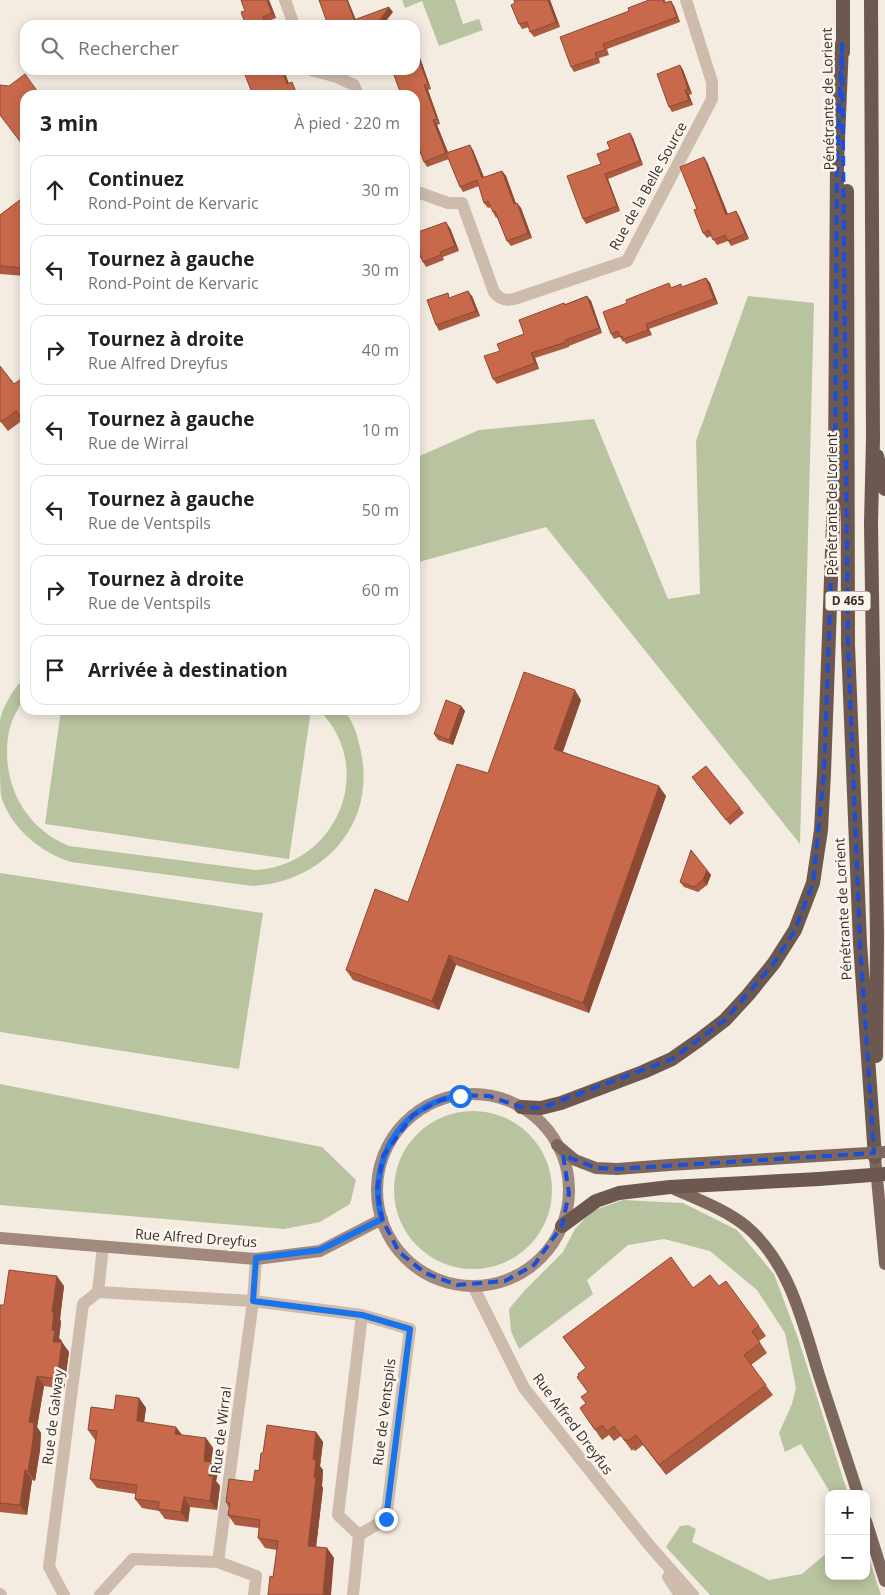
<!DOCTYPE html>
<html lang="fr">
<head>
<meta charset="utf-8">
<style>
	body { margin:0; font-family:"Open Sans",sans-serif; background:#f2f2f2; color:#222 }
	.controls { position:absolute; right:15px; bottom:15px; display:grid; overflow:hidden; border-radius:10px; box-shadow:0 2px 12px #0003 }
	.controls button { width:45px; height:45px; display:grid; place-items:center; padding:0; border:0; border-bottom:1px solid #e0e0e0; background:#fff; color:#222; font:25px sans-serif }
	.stop { position:absolute; width:15px; height:15px; margin:-11px; border:4px solid #1a73e8; border-radius:50%; background:#fff }
	.stop.end { background:#1a73e8; border-color:#fff; box-shadow:0 1px 5px #0008 }
	.list { margin:0; padding:0; list-style:none }
	h2 { display:flex; justify-content:space-between; align-items:center; height:65px; margin:0; padding:0 20px; font-size:21px }
	h2 small { font-size:16px; font-weight:400; color:#767676 }
	.list li { display:grid; grid-template-columns:32px 1fr auto; gap:15px; align-items:center; box-sizing:border-box; height:70px; margin:0 10px 10px; padding:0 10px; border:1px solid #e0e0e0; border-radius:15px }
	.list b { display:block; font-size:19px; white-space:nowrap }
	.list p { margin:0; font-size:16px; white-space:nowrap; color:#767676 }
	.list em { font-size:16px; font-style:normal; color:#767676 }
	.icon { flex:none; width:28px; height:28px; fill:none; stroke:currentColor; stroke-width:2; stroke-linecap:round; stroke-linejoin:round }
	.map { position:relative; flex:none; width:885px; height:1595px; overflow:hidden }
	.search { position:absolute; background:#fff; box-shadow:0 2px 12px #0003; left:20px; top:20px; width:400px; height:55px; display:flex; align-items:center; gap:12px; box-sizing:border-box; padding:0 18px; border-radius:15px; color:#767676; font-size:19px }
	.panel { position:absolute; background:#fff; box-shadow:0 2px 12px #0003; left:20px; top:90px; width:400px; height:625px; border-radius:15px }
	.map>svg:first-child { display:block }
	.green { fill:#b8c4a0 }
	.lines { fill:none; stroke-linecap:round; stroke-linejoin:round }
	.minor { stroke:#cdbbac; stroke-width:12 }
	.tertiary { stroke:#cdbbac; stroke-width:12 }
	.secondary { stroke:#a18a7d; stroke-width:12 }
	.primary { stroke:#7d675c; stroke-width:12 }
	.trunk { stroke:#6c584f; stroke-width:14 }
	.primary-bridge { stroke:#7d675c; stroke-width:12 }
	.trunk-bridge { stroke:#6c584f; stroke-width:14 }
	.wall { fill:#ac5a40 }
	.shaded-wall { fill:#8c4a34 }
	.building { fill:#c8694b; stroke:#8c4a34 }
	.route { stroke:#1a73e8; stroke-width:6 }
	.marked { fill:none; stroke:#1d4ed8; stroke-width:4; stroke-dasharray:10 6; stroke-linejoin:round }
	.labels { text-anchor:middle; stroke-width:5; stroke-linejoin:round; paint-order:stroke }
	.shield { fill:#fbf5ee; stroke:#756b66; stroke-width:1 }
	.shield-label { font-size:12px; font-weight:bold; fill:#3b302b }
	.street-label { font-size:14px; fill:#3b302b; stroke:#fbf5ee }
</style>
</head>
<body>
<div class="map">
<svg width="885" height="1595" viewBox="0 0 885 1595">
	<rect width="100%" height="100%" fill="#f4ebe1"/>
	<path class="green" d="M 402,0 L 455,0 L 463,24 L 479,19 L 483,30 L 439,46 L 422,1 L 405,8 Z
		M 748,296 L 814,303 L 800,844 L 546,527 L 415,563 L 415,458 L 479,430 L 594,419 L 668,599 L 700,594 L 696,441 Z
		M 25,677 C 25,683 26,690 25,696 C 24,701 20,705 18,709 C 14,716 11,723 9,731 C 0,781 23,827 69,846 L 255,870 C 336,866 378,769 319,710 L 344,710 C 355,725 357,734 361,752 C 376,824 324,882 253,886 L 71,862 C 41,853 10,827 1,796 C 0,785 0,766 0,754 C 0,743 0,730 0,720 C 3,705 15,687 25,677 Z
		M 61,710 L 311,710 L 289,859 L 45,824 Z
		M 0,873 L 263,913 L 239,1069 L 0,1032 Z
		M 0,1084 L 322,1147 L 356,1180 L 350,1204 L 320,1222 L 284,1229 L 0,1205 Z
		M394 1190a79 79 0 1 1 158 0a79 79 0 1 1-158 0Z
		M 623,1200 L 683,1203 L 737,1230 L 774,1274 L 798,1338 L 848,1494 L 831,1494 L 801,1444 L 785,1452 L 779,1433 L 792,1404 L 796,1388 L 785,1333 L 757,1290 L 710,1251 L 664,1239 L 628,1245 L 587,1280 L 593,1294 L 519,1349 L 511,1331 L 509,1309 L 526,1289 L 563,1252 L 575,1229 L 592,1211 Z
		M 688,1525 L 696,1529 L 692,1542 L 769,1580 L 802,1574 L 829,1551 L 829,1576 L 866,1576 L 866,1549 L 881,1595 L 710,1595 L 666,1547 L 680,1526 Z"/>
	<g class="lines">
		<path class="minor" d="M 285,0 L 294,25
			M 311,70 L 337,77 L 354,85 L 358,95
			M 415,191 L 448,203 L 462,203 L 494,292 C 499,299 505,301 514,299 L 627,261 L 712,99 L 712,82 L 686,0
			M 98,1292 L 253,1301 L 362,1315 L 410,1329 L 386,1519 L 359,1535 L 353,1595
			M 359,1535 L 338,1515 L 362,1315
			M 218,1562 L 256,1576 L 254,1595
			M 0,1594 L 1,1595
			M 64,1595 L 49,1567 L 83,1304 L 98,1292 L 103,1247
			M 100,1595 L 133,1559 L 218,1562 L 253,1301 L 256,1259"/>
		<path class="tertiary" d="M 473,1286 L 524,1388 L 649,1545 L 693,1595
			M 668,1577 L 680,1595"/>
		<path class="secondary" d="M377 1190a96 96 0 1 1 192 0a96 96 0 1 1-192 0Z
			M 0,1238 L 256,1259 L 320,1251 L 382,1219"/>
		<path class="primary" d="M 557,1145 L 575,1160 L 596,1168 L 617,1169 L 669,1165 L 818,1156
			M 875,1157 L 885,1264
			M 670,1187 C 696,1199 725,1209 747,1227 C 790,1264 803,1323 819,1375 C 832,1414 845,1454 858,1494
			M 866,1521 L 885,1581"/>
		<path class="trunk" d="M 843,0 L 843,52
			M 871,0 L 873,439 L 871,523 L 877,937 L 876,1056
			M 847,191 L 848,645 L 860,943 L 875,1157
			M 877,456 L 885,489
			M 521,1107 L 541,1108 L 561,1103 L 643,1072 L 672,1059 L 699,1040 L 725,1020 L 748,995 L 774,963 L 795,930 L 813,883 L 821,830 L 824,773 L 835,468 L 837,164 L 842,44
			M 562,1226 L 596,1201 L 619,1193 L 670,1187 L 819,1179"/>
		<path class="primary-bridge" d="M 818,1156 L 885,1152"/>
		<path class="trunk-bridge" d="M 819,1179 L 885,1174"/>
	</g>
	<path class="wall" d="M 269,0 L 276,18 L 266,22 L 245,23 L 245,11 Z
		M 550,0 L 560,27 L 534,37 L 530,32 L 529,27 L 522,29 L 519,24 L 515,3 Z
		M 649,0 L 665,0 L 666,3 L 674,6 L 680,22 L 607,49 L 609,55 L 599,58 L 600,63 L 574,72 L 571,67 L 629,11 Z
		M 419,55 L 431,89 L 428,90 L 440,124 L 437,125 L 448,152 L 473,150 L 484,177 L 502,171 L 506,176 L 516,204 L 517,203 L 521,208 L 532,238 L 511,246 L 507,241 L 497,217 L 496,218 L 493,212 L 491,207 L 488,208 L 484,203 L 479,186 L 463,192 L 460,187 L 449,159 L 427,167 L 424,162 L 421,154 L 419,155 L 415,149 L 401,94 Z
		M 680,65 L 683,70 L 692,94 L 689,95 L 693,105 L 672,112 L 669,107 Z
		M 630,133 L 633,138 L 643,165 L 608,179 L 620,211 L 586,224 L 583,219 L 601,164 L 610,149 Z
		M 707,162 L 728,214 L 736,211 L 739,216 L 749,239 L 731,246 L 728,241 L 717,245 L 711,236 L 707,238 L 703,233 L 697,209 Z
		M 25,196 L 25,276 L 0,274 L 0,215 Z
		M 450,228 L 459,251 L 443,257 L 444,260 L 426,267 L 423,262 L 421,258 L 415,260 L 415,233 Z
		M 706,278 L 710,283 L 718,304 L 649,329 L 652,335 L 626,344 L 624,341 L 623,342 L 620,337 L 614,339 L 611,334 L 672,288 L 683,287 Z
		M 472,296 L 480,316 L 439,331 L 436,325 Z
		M 587,296 L 591,301 L 602,333 L 569,346 L 569,347 L 535,358 L 539,369 L 497,384 L 493,379 L 524,334 L 565,304 Z
		M 0,366 L 25,423 L 23,420 L 8,431 L 0,421 Z
		M 581,700 L 563,752 L 666,796 L 589,1013 L 456,965 L 439,1010 L 353,980 L 346,970 L 408,902 L 488,773 Z
		M 461,706 L 465,711 L 453,745 L 438,740 L 434,734 Z
		M 692,777 L 740,808 L 744,813 L 730,825 Z
		M 707,870 L 711,875 L 707,885 L 698,892 L 684,887 L 680,882 Z
		M 64,1286 L 60,1319 L 61,1322 L 59,1338 L 62,1341 L 61,1342 L 69,1352 L 64,1389 L 44,1386 L 37,1427 L 41,1433 L 40,1450 L 35,1481 L 32,1480 L 27,1515 L 0,1512 L 0,1307 Z
		M 719,1286 L 759,1326 L 766,1336 L 759,1341 L 767,1353 L 751,1365 L 773,1395 L 666,1475 L 643,1445 L 635,1451 L 633,1449 L 632,1451 L 621,1436 L 614,1441 L 609,1435 L 602,1440 L 580,1408 L 586,1403 L 588,1392 L 577,1377 L 586,1368 L 563,1337 L 693,1288 Z
		M 139,1398 L 146,1408 L 144,1422 L 182,1435 L 206,1438 L 213,1448 L 211,1463 L 218,1472 L 216,1481 L 220,1486 L 217,1510 L 190,1507 L 188,1522 L 165,1519 L 159,1511 L 142,1508 L 135,1499 L 136,1494 L 97,1488 L 90,1479 L 96,1440 L 95,1440 L 88,1430 L 114,1410 Z
		M 316,1432 L 323,1442 L 320,1466 L 323,1470 L 322,1486 L 323,1488 L 316,1547 L 327,1548 L 334,1558 L 273,1577 L 277,1550 L 265,1548 L 258,1538 L 259,1528 L 235,1525 L 228,1515 L 229,1508 L 226,1502 L 253,1482 L 259,1471 L 263,1453 Z"/>
	<path class="shaded-wall" d="M 267,0 L 269,0 L 276,18 L 272,13 Z
		M 347,0 L 348,0 L 358,25 L 354,20 Z
		M 548,0 L 550,0 L 560,27 L 556,22 Z
		M 671,1 L 674,6 L 680,22 L 677,17 Z
		M 389,7 L 393,12 L 383,25 L 376,25 Z
		M 415,50 L 419,55 L 431,89 L 428,84 Z
		M 680,65 L 683,70 L 692,94 L 688,89 Z
		M 282,70 L 284,70 L 291,89 L 287,84 Z
		M 424,85 L 428,90 L 440,124 L 437,119 Z
		M 685,90 L 689,95 L 693,105 L 689,100 Z
		M 433,120 L 437,125 L 450,158 L 446,153 Z
		M 630,133 L 633,138 L 643,165 L 640,161 Z
		M 470,145 L 473,150 L 486,183 L 482,178 Z
		M 704,157 L 707,162 L 730,220 L 726,215 Z
		M 502,171 L 506,176 L 518,209 L 514,204 Z
		M 605,174 L 608,179 L 620,211 L 617,206 Z
		M 517,203 L 521,208 L 532,238 L 528,233 Z
		M 736,211 L 739,216 L 749,239 L 745,234 Z
		M 446,222 L 450,228 L 459,251 L 455,246 Z
		M 706,278 L 710,283 L 718,304 L 714,299 Z
		M 468,291 L 472,296 L 480,316 L 476,311 Z
		M 587,296 L 591,301 L 602,333 L 599,328 Z
		M 646,324 L 649,329 L 652,335 L 648,330 Z
		M 531,353 L 535,358 L 539,369 L 535,363 Z
		M 575,690 L 581,700 L 560,759 L 554,749 Z
		M 461,706 L 465,711 L 453,745 L 449,740 Z
		M 659,786 L 666,796 L 589,1013 L 583,1003 Z
		M 707,870 L 711,875 L 707,885 L 703,880 Z
		M 449,955 L 456,965 L 439,1010 L 432,1001 Z
		M 57,1276 L 64,1286 L 60,1319 L 61,1322 L 59,1338 L 62,1341 L 60,1352 L 53,1342 L 52,1330 L 52,1312 Z
		M 62,1342 L 69,1352 L 64,1389 L 57,1379 Z
		M 37,1376 L 44,1386 L 37,1427 L 41,1433 L 40,1450 L 35,1481 L 28,1471 L 29,1422 Z
		M 139,1398 L 146,1408 L 143,1430 L 137,1421 Z
		M 176,1427 L 183,1436 L 175,1434 Z
		M 316,1432 L 323,1442 L 320,1466 L 323,1470 L 322,1486 L 323,1488 L 315,1556 L 308,1546 L 314,1477 L 313,1459 Z
		M 206,1438 L 213,1448 L 211,1463 L 218,1472 L 216,1481 L 220,1486 L 217,1510 L 210,1501 L 209,1476 L 204,1461 Z
		M 25,1470 L 32,1480 L 27,1515 L 20,1505 Z
		M 184,1497 L 190,1507 L 188,1522 L 181,1512 Z
		M 327,1548 L 334,1558 L 331,1595 L 323,1595 Z"/>
	<path class="building" d="M 241,0 L 267,0 L 272,13 L 263,17 L 266,25 L 242,25 L 242,24 L 245,23 L 241,12 L 245,11 Z
		M 319,0 L 347,0 L 354,20 L 389,7 L 376,25 L 328,25 Z
		M 514,0 L 548,0 L 556,22 L 530,32 L 527,22 L 519,24 L 511,5 L 515,3 Z
		M 649,0 L 663,0 L 664,3 L 671,1 L 677,17 L 603,44 L 605,50 L 595,53 L 597,58 L 571,67 L 560,37 L 629,11 L 628,8 Z
		M 415,50 L 428,84 L 424,85 L 437,119 L 433,120 L 446,153 L 424,162 L 419,148 L 415,149 L 415,95 L 397,95 L 401,94 L 392,70 L 415,70 Z
		M 680,65 L 688,89 L 685,90 L 689,100 L 669,107 L 657,74 Z
		M 243,70 L 282,70 L 287,84 L 292,82 L 296,92 L 301,90 L 303,95 L 253,95 Z
		M 25,74 L 40,95 L 25,95 L 25,148 L 0,115 L 0,85 L 9,86 Z
		M 133,90 L 137,95 L 127,95 Z
		M 630,133 L 640,161 L 605,174 L 617,206 L 583,219 L 567,176 L 601,164 L 597,154 L 610,149 L 607,142 Z
		M 470,145 L 482,178 L 502,171 L 514,204 L 517,203 L 528,233 L 507,241 L 495,211 L 493,212 L 488,201 L 484,203 L 477,180 L 460,187 L 446,153 Z
		M 704,157 L 726,215 L 736,211 L 745,234 L 728,241 L 725,235 L 713,240 L 709,230 L 703,233 L 694,210 L 697,209 L 680,167 Z
		M 25,196 L 25,268 L 0,266 L 0,215 Z
		M 446,222 L 455,246 L 440,252 L 441,255 L 423,262 L 419,252 L 415,253 L 415,233 Z
		M 706,278 L 714,299 L 646,324 L 648,330 L 623,339 L 622,336 L 620,337 L 618,331 L 611,334 L 603,312 L 627,303 L 626,300 L 669,283 L 671,288 L 681,284 L 682,287 Z
		M 468,291 L 476,311 L 436,325 L 427,300 L 448,293 L 449,298 Z
		M 587,296 L 599,328 L 565,340 L 566,342 L 531,353 L 535,363 L 493,379 L 484,356 L 500,351 L 497,344 L 524,334 L 519,320 L 564,303 L 565,305 Z
		M 0,366 L 14,384 L 25,376 L 25,422 L 16,411 L 1,422 L 0,420 Z
		M 524,672 L 575,690 L 554,749 L 659,786 L 583,1003 L 449,955 L 432,1001 L 346,970 L 375,889 L 408,902 L 457,764 L 488,773 Z
		M 446,700 L 461,706 L 449,740 L 434,734 Z
		M 706,766 L 740,808 L 726,820 L 692,777 Z
		M 691,850 L 707,870 L 703,880 L 694,887 L 680,882 Z
		M 671,1257 L 693,1288 L 710,1275 L 719,1286 L 726,1281 L 759,1326 L 752,1331 L 760,1343 L 744,1355 L 766,1385 L 659,1465 L 636,1435 L 628,1441 L 626,1439 L 625,1441 L 614,1426 L 607,1431 L 602,1425 L 595,1430 L 580,1408 L 586,1403 L 581,1397 L 588,1392 L 577,1377 L 579,1376 L 578,1374 L 586,1368 L 563,1337 Z
		M 9,1270 L 57,1276 L 52,1312 L 54,1312 L 52,1330 L 55,1331 L 53,1342 L 62,1342 L 57,1379 L 37,1376 L 29,1422 L 34,1423 L 33,1440 L 28,1471 L 25,1470 L 20,1505 L 0,1503 L 0,1305 L 4,1305 Z
		M 116,1395 L 139,1398 L 137,1421 L 176,1427 L 175,1434 L 206,1438 L 204,1461 L 211,1462 L 209,1476 L 213,1476 L 210,1501 L 184,1497 L 181,1512 L 158,1509 L 159,1502 L 135,1499 L 137,1485 L 90,1479 L 97,1431 L 88,1430 L 91,1407 L 114,1410 Z
		M 267,1425 L 316,1432 L 313,1459 L 316,1460 L 314,1477 L 316,1478 L 308,1546 L 327,1548 L 323,1595 L 268,1595 L 270,1576 L 273,1577 L 278,1541 L 258,1538 L 260,1520 L 228,1515 L 230,1503 L 226,1502 L 229,1479 L 253,1482 L 255,1470 L 259,1471 L 261,1453 L 263,1453 Z"/>
	<g class="lines">
		<path class="route" d="M 386,1519 L 410,1329 L 362,1315 L 253,1301 L 256,1258 L 320,1250 L 382,1219 C 368,1171 392,1117 441,1100 C 447,1098 453,1097 460,1096"/>
	</g>
	<path class="marked" d="M 842,44 L 848,645 L 860,943 L 874,1153 L 617,1169 L 596,1168 L 563,1155 L 569,1193 L 562,1226 L 534,1265 L 505,1281 L 457,1285 L 425,1273 L 399,1252 L 382,1219 L 377,1190 L 383,1156 L 413,1115 L 441,1100 L 459,1095 L 489,1096 L 521,1107 L 541,1108 L 672,1059 L 725,1020 L 774,963 L 795,930 L 813,883 L 824,773 L 835,468 L 837,164 Z"/>
	<g class="labels">
		<rect class="shield" x="825.5" y="591.5" width="45" height="19" rx="4"/>
		<g class="shield-label">
			<text x="848" y="605">D 465</text>
		</g>
		<g class="street-label">
			<text transform="translate(828 99) rotate(-91)" y="5">Pénétrante de Lorient</text>
			<text transform="translate(648 186) rotate(-61)" y="5">Rue de la Belle Source</text>
			<text transform="translate(832 504) rotate(-90)" y="5">Pénétrante de Lorient</text>
			<text transform="translate(843 909) rotate(-93)" y="5">Pénétrante de Lorient</text>
			<text transform="translate(196 1238) rotate(4)" y="5">Rue Alfred Dreyfus</text>
			<text transform="translate(384 1412) rotate(-83)" y="5">Rue de Ventspils</text>
			<text transform="translate(53 1417) rotate(-83)" y="5">Rue de Galway</text>
			<text transform="translate(573 1424) rotate(53)" y="5">Rue Alfred Dreyfus</text>
			<text transform="translate(221 1430) rotate(-83)" y="5">Rue de Wirral</text>
		</g>
	</g>
</svg>
<div class="controls">
<button>+</button>
<button>−</button>
</div>
<div class="stop" style="left:460px;top:1096px"></div>
<div class="stop end" style="left:386px;top:1519px"></div>
<div class="search"><svg class="icon" aria-label="search" viewBox="0 0 24 24"><circle cx="10" cy="10" r="6"/><path d="M15 15l6 6"/></svg>Rechercher</div>
<section class="panel">
<h2>3 min<small>À pied · 220 m</small></h2>
<ul class="list">
<li><svg class="icon" aria-label="ahead" viewBox="0 0 24 24"><path d="M12 20V5M6 11l6-6 6 6"/></svg><div><b>Continuez</b><p>Rond-Point de Kervaric</p></div><em>30 m</em></li>
<li><svg class="icon" aria-label="left" viewBox="0 0 24 24"><path d="M17 20v-9H6M10 6l-5 5 5 5"/></svg><div><b>Tournez à gauche</b><p>Rond-Point de Kervaric</p></div><em>30 m</em></li>
<li><svg class="icon" aria-label="right" viewBox="0 0 24 24"><path d="M7 20v-9h11M14 6l5 5-5 5"/></svg><div><b>Tournez à droite</b><p>Rue Alfred Dreyfus</p></div><em>40 m</em></li>
<li><svg class="icon" aria-label="left" viewBox="0 0 24 24"><path d="M17 20v-9H6M10 6l-5 5 5 5"/></svg><div><b>Tournez à gauche</b><p>Rue de Wirral</p></div><em>10 m</em></li>
<li><svg class="icon" aria-label="left" viewBox="0 0 24 24"><path d="M17 20v-9H6M10 6l-5 5 5 5"/></svg><div><b>Tournez à gauche</b><p>Rue de Ventspils</p></div><em>50 m</em></li>
<li><svg class="icon" aria-label="right" viewBox="0 0 24 24"><path d="M7 20v-9h11M14 6l5 5-5 5"/></svg><div><b>Tournez à droite</b><p>Rue de Ventspils</p></div><em>60 m</em></li>
<li><svg class="icon" aria-label="arrive" viewBox="0 0 24 24"><path d="M6 21V4h12l-3 4 3 4H6"/></svg><div><b>Arrivée à destination</b></div></li>
</ul>
</section>
</div>
</body>
</html>
